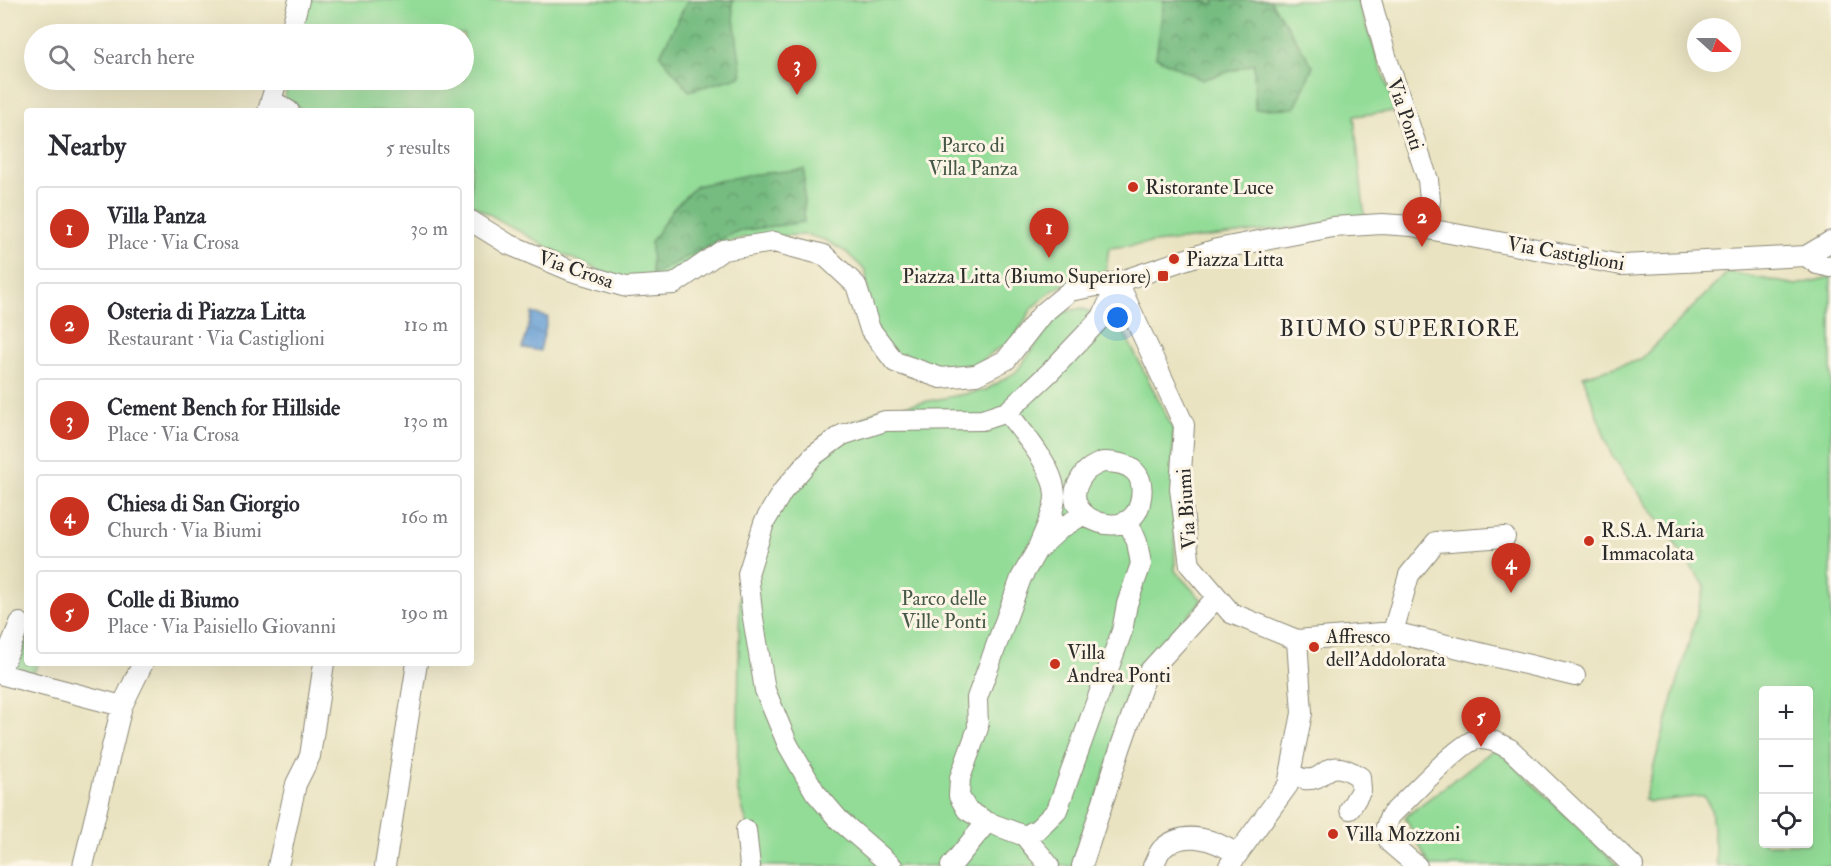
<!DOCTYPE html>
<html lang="en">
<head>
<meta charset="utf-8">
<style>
	body { margin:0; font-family:"IM FELL Double Pica",serif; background:#f7f7f7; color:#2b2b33 }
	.controls { position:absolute; right:18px; bottom:18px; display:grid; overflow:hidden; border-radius:6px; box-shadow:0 6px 24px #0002 }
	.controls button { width:54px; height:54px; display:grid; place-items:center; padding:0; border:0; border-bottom:2px solid #e1e1e2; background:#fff; color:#2b2b33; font:30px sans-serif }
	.compass { position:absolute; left:1687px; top:18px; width:54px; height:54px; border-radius:50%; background:#fff; box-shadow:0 6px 24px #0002; rotate:111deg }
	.you { position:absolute; left:1118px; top:318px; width:21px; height:21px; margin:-15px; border:4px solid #fff; border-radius:50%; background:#1a73e8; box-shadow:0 0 0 9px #1a73e833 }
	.badge { display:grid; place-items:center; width:39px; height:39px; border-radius:50%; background:#c8321e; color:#fff; font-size:20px; font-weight:700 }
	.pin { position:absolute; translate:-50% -50px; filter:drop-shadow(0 2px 3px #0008) }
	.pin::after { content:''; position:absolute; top:32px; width:21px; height:18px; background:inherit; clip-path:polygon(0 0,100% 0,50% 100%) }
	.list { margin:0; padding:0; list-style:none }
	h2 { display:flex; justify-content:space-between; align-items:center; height:78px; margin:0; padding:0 24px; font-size:26px }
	h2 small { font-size:20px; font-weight:400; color:#7c7c81 }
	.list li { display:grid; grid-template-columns:39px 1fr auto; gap:18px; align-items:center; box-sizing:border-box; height:84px; margin:0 12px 12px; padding:0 12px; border:2px solid #e1e1e2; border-radius:6px }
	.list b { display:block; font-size:22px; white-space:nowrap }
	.list p { margin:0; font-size:20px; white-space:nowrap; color:#7c7c81 }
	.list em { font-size:20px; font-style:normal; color:#7c7c81 }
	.icon { flex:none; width:33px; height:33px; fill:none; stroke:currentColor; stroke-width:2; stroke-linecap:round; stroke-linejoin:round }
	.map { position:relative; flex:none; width:1831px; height:866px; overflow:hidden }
	.search { position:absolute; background:#fff; box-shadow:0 6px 24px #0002; left:24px; top:24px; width:450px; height:66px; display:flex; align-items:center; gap:15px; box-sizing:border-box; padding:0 21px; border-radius:33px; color:#7c7c81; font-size:22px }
	.panel { position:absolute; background:#fff; box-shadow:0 6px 24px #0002; left:24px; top:108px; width:450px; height:558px; border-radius:6px }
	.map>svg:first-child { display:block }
	.green { fill:#93dc97; stroke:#5f8461; stroke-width:1.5; fill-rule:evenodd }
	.forest { fill:url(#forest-crowns); stroke:#507456; stroke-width:1.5 }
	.garden { fill:url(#garden-dots); stroke:#5f8461; stroke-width:1.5 }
	.water { fill:url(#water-ripples); stroke:#486480; stroke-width:1.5 }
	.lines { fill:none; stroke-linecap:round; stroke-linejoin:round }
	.street-casing { stroke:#8a8776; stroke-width:22 }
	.street { stroke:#fff; stroke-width:20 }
	.poi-dot { fill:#c8321e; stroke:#fcf5e5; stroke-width:2 }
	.labels { text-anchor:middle; stroke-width:6; stroke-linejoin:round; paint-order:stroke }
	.street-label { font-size:20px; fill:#2b2b2b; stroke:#fcf5e5 }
	.park-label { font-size:20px; fill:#455746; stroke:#fcf5e5 }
	.poi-label { font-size:20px; fill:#2b2b2b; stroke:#fcf5e5; text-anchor:start }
	.quarter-label { font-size:22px; letter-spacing:1.5px; fill:#2b2b2b; stroke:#fcf5e5 }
</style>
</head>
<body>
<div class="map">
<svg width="1831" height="866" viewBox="0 0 1831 866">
	<defs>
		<pattern id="forest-crowns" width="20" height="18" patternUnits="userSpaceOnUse" patternTransform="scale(1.5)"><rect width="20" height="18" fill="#76bc80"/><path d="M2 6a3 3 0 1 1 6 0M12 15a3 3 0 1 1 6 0" fill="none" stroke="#619969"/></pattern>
		<pattern id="garden-dots" width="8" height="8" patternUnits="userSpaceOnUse" patternTransform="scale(1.5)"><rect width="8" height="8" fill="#93dc97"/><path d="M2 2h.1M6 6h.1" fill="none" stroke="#7fbd82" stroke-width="1.8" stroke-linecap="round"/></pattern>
		<pattern id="water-ripples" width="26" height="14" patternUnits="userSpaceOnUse" patternTransform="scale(1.5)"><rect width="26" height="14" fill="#669ed4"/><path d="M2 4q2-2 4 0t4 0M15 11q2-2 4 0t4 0" fill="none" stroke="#5481ac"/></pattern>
	</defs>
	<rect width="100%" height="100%" fill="#fcf5e5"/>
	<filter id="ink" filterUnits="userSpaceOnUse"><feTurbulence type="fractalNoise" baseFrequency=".0167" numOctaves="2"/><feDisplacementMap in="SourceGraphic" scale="12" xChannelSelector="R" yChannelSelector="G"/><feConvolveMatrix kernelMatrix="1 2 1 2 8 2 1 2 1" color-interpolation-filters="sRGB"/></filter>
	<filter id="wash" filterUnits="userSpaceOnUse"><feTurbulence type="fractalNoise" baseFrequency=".008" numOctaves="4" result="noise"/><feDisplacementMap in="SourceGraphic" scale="24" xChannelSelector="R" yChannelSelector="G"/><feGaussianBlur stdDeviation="1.35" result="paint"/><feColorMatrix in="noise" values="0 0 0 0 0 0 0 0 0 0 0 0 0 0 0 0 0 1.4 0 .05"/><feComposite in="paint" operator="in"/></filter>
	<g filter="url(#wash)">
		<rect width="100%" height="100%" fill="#e9e3c1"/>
		<path class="green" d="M 308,0 L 1357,0 L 1396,111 L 1354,116 L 1365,220 L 1109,248 L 1104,282 L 1069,282 L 1050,292 L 1031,310 L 1013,340 L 994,351 L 974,368 L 950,371 L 921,364 L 903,353 L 895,362 L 870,329 L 866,271 L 846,252 L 825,240 L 807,235 L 745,237 L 716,246 L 688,269 L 655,283 L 621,280 L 551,249 L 471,204 L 471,111 L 305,111 L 284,99 L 289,80 L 464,80 L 464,34 L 300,34 Z
			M 1728,272 L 1796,285 L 1831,277 L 1831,866 L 1717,866 L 1711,809 L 1704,796 L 1650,802 L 1644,800 L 1705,586 L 1611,454 L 1583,376 L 1640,360 ZM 1808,690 L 1808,844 L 1764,844 L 1764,690 Z
			M 1081,308 L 1102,317 L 1124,332 L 1173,429 L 1175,571 L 1202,600 L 1138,673 L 1074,866 L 759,866 L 737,789 L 740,578 L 794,467 L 822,437 L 876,411 L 986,390 L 1016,372 L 1047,330 L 1062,313 Z
			M 1496,748 L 1618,866 L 1430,866 L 1405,817 Z"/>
		<path class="forest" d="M 688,0 L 734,0 L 732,4 L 742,76 L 689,91 L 660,55 Z
			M 1164,0 L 1196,0 L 1214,4 L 1215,0 L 1270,0 L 1313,66 L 1295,108 L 1255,109 L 1254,64 L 1202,80 L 1156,57 Z
			M 804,169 L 804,222 L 738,231 L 652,275 L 651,242 L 673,209 L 696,186 L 747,175 Z"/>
		<path class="garden" d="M 27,623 L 27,663 L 38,663 L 31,681 L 2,672 Z"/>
		<path class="water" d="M 532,313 L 548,317 L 540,351 L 523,348 Z"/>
	</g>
	<g filter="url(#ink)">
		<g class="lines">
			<defs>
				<path id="street" d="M 1371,0 L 1386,56 L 1428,180 L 1430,200 L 1426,228
					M 290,34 L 299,0
					M 271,100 L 289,111
					M 268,111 L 277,80
					M 471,221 L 508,244 L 572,271 L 626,287 L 674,284 L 723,250 L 774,242 L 824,255 L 856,285 L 870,329 L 895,362 L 941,378 L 976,375 L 1006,360 L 1042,314 L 1070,291 L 1118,282 L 1217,249 L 1333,227 L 1382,224 L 1412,226 L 1622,265 L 1806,256 L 1831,241
					M 1806,256 L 1817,264 L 1831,267
					M 1118,282 L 1184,425 L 1180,489 L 1190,565 L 1231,613 L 1297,640 L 1393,632 L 1409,575 L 1436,542 L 1505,537
					M 1007,412 C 1023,433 1055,468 1055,496 C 1055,512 1045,530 1039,545
					M 1103,462 C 1131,462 1147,473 1140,503 C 1131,543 1063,521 1077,486 C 1083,472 1089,467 1103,462 Z
					M 1393,632 L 1575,676
					M 0,672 L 20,623
					M 0,674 L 122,706
					M 1290,774 C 1294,775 1300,778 1304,779 C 1330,782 1323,753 1360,777 L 1361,790 L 1350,809
					M 987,822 L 1025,836 C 1032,847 1042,855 1049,866
					M 746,830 L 750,866
					M 1025,836 L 1038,829 L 1057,810 L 1122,631 L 1127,604 L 1141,564 L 1137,542 L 1128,521
					M 83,866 L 122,706 L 143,663
					M 278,866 L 296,784 L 310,756 L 324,663
					M 385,866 L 417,663
					M 892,866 L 839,820 L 815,792 L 788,745 L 765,690 L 752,612 L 748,574 L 764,523 L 782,492 L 813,456 L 842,435 L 885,421 L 982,420 L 1007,412 L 1050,372 L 1102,317 L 1118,282
					M 951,866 L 987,822 L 967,810 L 959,796 L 960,778 L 978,728 L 977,698 L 1021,578 L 1037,550 L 1060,529 L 1084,514
					M 1082,866 L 1121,746 L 1146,675 L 1217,597
					M 1153,866 C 1156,861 1158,853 1162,849 C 1185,828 1215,840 1237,854
					M 1229,866 L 1288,785 L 1302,713 L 1297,640
					M 1417,866 L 1390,843 L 1385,830 L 1390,816 C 1405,802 1462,740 1478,739 C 1490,738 1500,744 1510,749 L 1633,866"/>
			</defs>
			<use href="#street" class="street-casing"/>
			<use href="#street" class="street"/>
		</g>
	</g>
	<g class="poi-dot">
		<circle cx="1133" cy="187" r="6"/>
		<circle cx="1174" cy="259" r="6"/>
		<rect x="1157" y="270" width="12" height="12" rx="3"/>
		<circle cx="1589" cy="541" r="6"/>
		<circle cx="1314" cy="647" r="6"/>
		<circle cx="1055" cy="664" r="6"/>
		<circle cx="1333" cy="834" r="6"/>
	</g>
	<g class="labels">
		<g class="street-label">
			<text transform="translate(1406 114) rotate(71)" y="7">Via Ponti</text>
			<text transform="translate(1566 253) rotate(10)" y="7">Via Castiglioni</text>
			<text transform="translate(576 269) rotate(19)" y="7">Via Crosa</text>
			<text transform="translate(1186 509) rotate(-94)" y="7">Via Biumi</text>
		</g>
		<g class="park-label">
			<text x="973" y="152">Parco di<tspan x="973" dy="23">Villa Panza</tspan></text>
			<text x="944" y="605">Parco delle<tspan x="944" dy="23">Ville Ponti</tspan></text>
		</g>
		<g class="poi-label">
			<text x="1145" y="194">Ristorante Luce</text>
			<text x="1186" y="266">Piazza Litta</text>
			<text x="1151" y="283" text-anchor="end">Piazza Litta (Biumo Superiore)</text>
			<text x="1601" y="537">R.S.A. Maria<tspan x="1601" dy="23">Immacolata</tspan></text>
			<text x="1326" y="643">Affresco<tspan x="1326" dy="23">dell'Addolorata</tspan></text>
			<text x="1067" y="659">Villa<tspan x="1067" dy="23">Andrea Ponti</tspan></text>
			<text x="1345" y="841">Villa Mozzoni</text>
		</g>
		<g class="quarter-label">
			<text x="1400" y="336">BIUMO SUPERIORE</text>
		</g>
	</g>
</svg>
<div class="controls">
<button>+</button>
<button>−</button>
<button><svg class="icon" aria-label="locate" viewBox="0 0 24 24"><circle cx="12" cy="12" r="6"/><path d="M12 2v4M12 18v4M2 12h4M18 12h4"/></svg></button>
</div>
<svg class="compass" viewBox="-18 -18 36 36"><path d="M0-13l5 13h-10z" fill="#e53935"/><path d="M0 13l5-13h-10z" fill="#7c7c81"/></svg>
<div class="you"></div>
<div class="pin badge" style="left:1049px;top:258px">1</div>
<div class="pin badge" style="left:1422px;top:247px">2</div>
<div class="pin badge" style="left:797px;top:95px">3</div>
<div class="pin badge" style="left:1511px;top:593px">4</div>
<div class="pin badge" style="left:1481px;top:747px">5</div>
<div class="search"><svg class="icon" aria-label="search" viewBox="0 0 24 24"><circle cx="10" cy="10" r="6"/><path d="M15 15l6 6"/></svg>Search here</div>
<section class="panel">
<h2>Nearby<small>5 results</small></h2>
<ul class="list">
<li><span class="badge">1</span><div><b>Villa Panza</b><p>Place · Via Crosa</p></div><em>30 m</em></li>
<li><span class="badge">2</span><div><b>Osteria di Piazza Litta</b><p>Restaurant · Via Castiglioni</p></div><em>110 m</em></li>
<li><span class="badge">3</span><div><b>Cement Bench for Hillside</b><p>Place · Via Crosa</p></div><em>130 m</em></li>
<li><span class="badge">4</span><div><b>Chiesa di San Giorgio</b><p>Church · Via Biumi</p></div><em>160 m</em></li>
<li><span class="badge">5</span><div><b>Colle di Biumo</b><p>Place · Via Paisiello Giovanni</p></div><em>190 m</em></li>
</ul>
</section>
</div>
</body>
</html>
